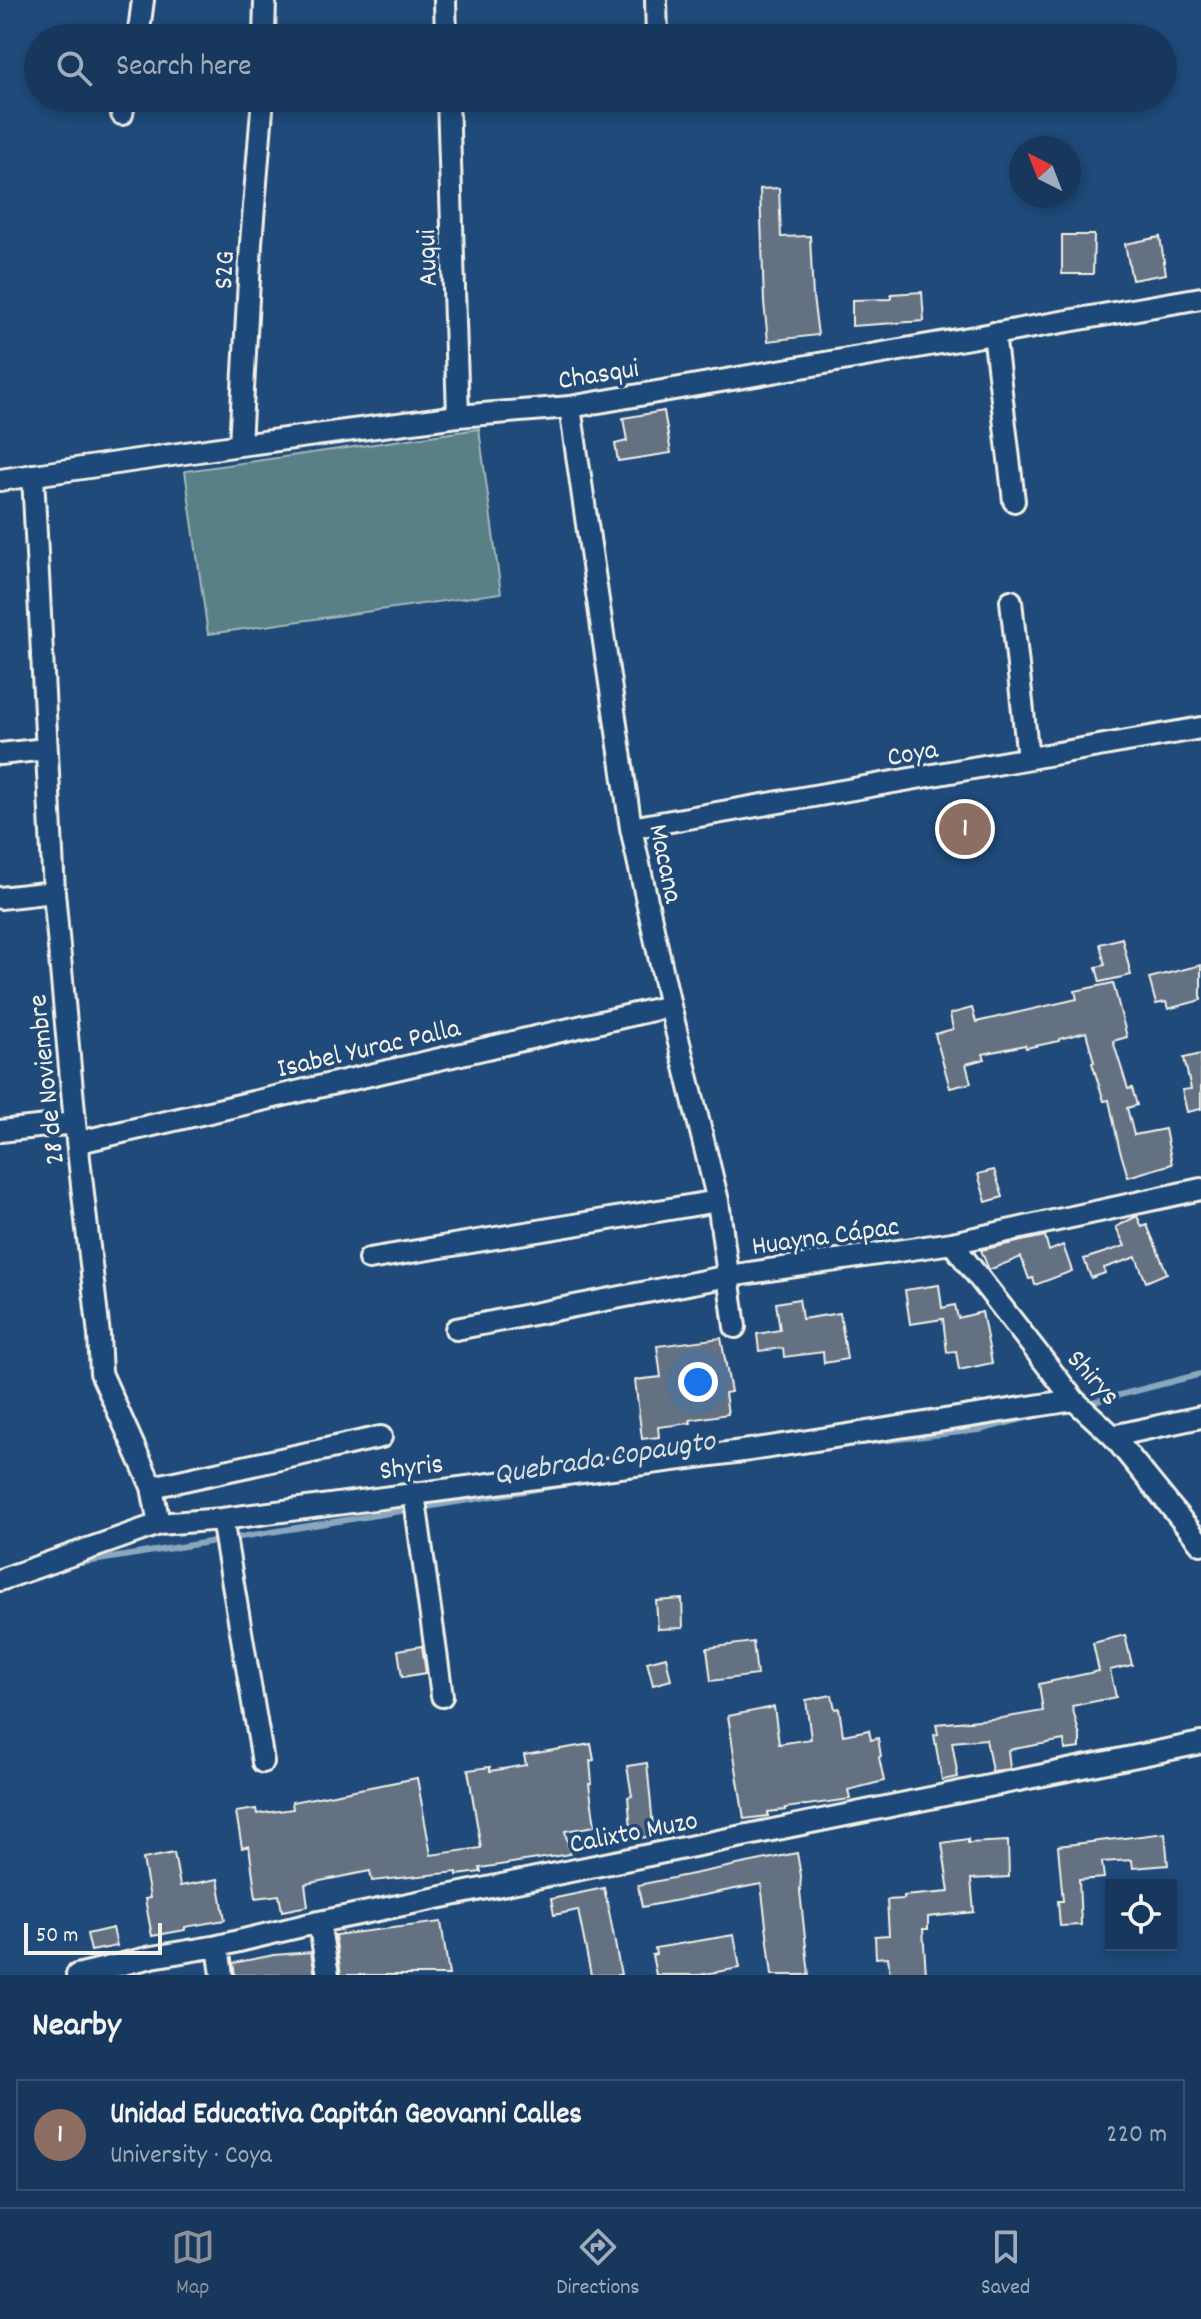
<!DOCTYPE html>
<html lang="en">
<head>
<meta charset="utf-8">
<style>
	body { margin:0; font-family:Dekko,sans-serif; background:#244365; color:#f1f3f6 }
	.controls { position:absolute; right:24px; bottom:24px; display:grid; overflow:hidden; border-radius:0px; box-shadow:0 4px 12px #0003 }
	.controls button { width:72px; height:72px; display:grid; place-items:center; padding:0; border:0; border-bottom:2px solid #365272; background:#17385c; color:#f1f3f6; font:40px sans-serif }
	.compass { position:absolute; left:1009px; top:136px; width:72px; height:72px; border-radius:50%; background:#17385c; box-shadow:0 4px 12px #0003; rotate:318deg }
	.scale { position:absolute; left:24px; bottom:20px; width:138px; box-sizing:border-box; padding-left:8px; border:4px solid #f4f1e8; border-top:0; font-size:22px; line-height:28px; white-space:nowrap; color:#f4f1e8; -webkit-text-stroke:6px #1f4a7a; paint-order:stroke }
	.you { position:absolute; left:698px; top:1382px; width:28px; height:28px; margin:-20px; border:6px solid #fff; border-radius:50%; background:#1a73e8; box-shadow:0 0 0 12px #1a73e833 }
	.badge { display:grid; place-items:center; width:52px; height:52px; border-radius:50%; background:#8c9099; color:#fff; font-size:26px; font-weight:700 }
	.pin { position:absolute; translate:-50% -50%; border:4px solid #fff; box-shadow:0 2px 8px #0006 }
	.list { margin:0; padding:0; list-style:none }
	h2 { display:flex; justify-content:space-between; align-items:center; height:104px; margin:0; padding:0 32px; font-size:34px }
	h2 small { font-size:26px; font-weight:400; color:#9eacbb }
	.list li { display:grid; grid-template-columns:52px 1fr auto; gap:24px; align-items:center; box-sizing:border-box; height:112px; margin:0 16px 16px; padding:0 16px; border:2px solid #365272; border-radius:0px }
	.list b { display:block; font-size:30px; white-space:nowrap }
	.list p { margin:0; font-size:26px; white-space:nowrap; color:#9eacbb }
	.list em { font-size:26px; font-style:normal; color:#9eacbb }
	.icon { flex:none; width:44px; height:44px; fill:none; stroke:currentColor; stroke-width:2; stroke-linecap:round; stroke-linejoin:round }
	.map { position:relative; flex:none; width:1201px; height:1975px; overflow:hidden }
	.search { position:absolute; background:#17385c; box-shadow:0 4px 12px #0003; left:24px; right:24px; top:24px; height:88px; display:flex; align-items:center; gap:20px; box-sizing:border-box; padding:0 28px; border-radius:44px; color:#9eacbb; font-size:30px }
	.sheet { height:232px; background:#17385c }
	nav { display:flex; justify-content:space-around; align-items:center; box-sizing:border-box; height:112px; border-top:2px solid #365272; background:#17385c; font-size:22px; color:#9eacbb }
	nav a { display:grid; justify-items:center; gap:4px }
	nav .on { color:#8c9099 }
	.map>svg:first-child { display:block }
	.green { fill:#588086; stroke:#a6b8b7; stroke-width:2 }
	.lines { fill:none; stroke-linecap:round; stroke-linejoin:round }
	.stream { stroke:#8ba7be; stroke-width:6 }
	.building { fill:#647183; stroke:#f4f1e8; stroke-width:2 }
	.minor-casing { stroke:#f4f1e8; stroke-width:26 }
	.minor { stroke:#1f4a7a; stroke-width:20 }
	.labels { text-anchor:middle; stroke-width:7; stroke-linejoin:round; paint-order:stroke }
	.street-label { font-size:28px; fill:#f4f1e8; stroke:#1f4a7a }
	.water-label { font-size:30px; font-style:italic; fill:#dadede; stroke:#1f4a7a }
</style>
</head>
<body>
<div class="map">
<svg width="1201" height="1975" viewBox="0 0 1201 1975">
	<rect width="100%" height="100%" fill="#1f4a7a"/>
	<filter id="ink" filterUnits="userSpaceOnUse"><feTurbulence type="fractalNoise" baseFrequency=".0125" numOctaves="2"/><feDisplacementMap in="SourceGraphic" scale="16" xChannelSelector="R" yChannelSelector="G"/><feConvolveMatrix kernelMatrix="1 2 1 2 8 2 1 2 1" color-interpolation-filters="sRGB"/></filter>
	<g filter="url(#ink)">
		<path class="green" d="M 479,429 L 501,593 L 208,634 L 185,471 Z"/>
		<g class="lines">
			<path class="stream" d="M 1085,1404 L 1201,1374
				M 853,1444 L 979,1430 L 1039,1415
				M 74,1564 L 568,1484"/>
		</g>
		<path class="building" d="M 779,188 L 781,237 L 810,236 L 813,297 L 818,335 L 768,341 L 764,302 L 760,189 Z
			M 1062,235 L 1094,235 L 1093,274 L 1062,274 Z
			M 1160,237 L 1166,274 L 1132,280 L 1125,244 Z
			M 922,292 L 924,321 L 852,326 L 852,300 L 891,299 L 891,294 Z
			M 664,411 L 671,453 L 618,461 L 615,444 L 627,441 L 623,418 Z
			M 1122,938 L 1131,975 L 1100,982 L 1096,967 L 1105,965 L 1100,944 Z
			M 1201,965 L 1201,1000 L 1168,1009 L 1166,1002 L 1156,1004 L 1149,978 Z
			M 1113,983 L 1127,1037 L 1113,1041 L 1128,1089 L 1132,1088 L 1137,1105 L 1127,1108 L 1134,1135 L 1165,1129 L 1172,1164 L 1128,1177 L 1119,1147 L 1109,1100 L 1104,1101 L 1092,1063 L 1094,1062 L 1086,1032 L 1059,1039 L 1059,1041 L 1026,1048 L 1025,1045 L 983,1054 L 985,1059 L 966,1064 L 971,1083 L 950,1088 L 935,1034 L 953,1029 L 950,1014 L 972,1008 L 976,1022 L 1077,999 L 1075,991 Z
			M 1201,1054 L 1201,1109 L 1187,1112 L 1182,1090 L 1191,1089 L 1184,1058 Z
			M 994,1170 L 1003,1197 L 986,1202 L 978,1174 Z
			M 1137,1216 L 1142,1227 L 1147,1225 L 1167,1273 L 1146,1282 L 1136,1257 L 1104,1268 L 1105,1273 L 1091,1278 L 1084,1259 L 1125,1246 L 1116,1227 Z
			M 1045,1236 L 1049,1251 L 1063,1245 L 1072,1271 L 1035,1285 L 1033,1278 L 1029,1279 L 1021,1257 L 989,1270 L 981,1250 Z
			M 939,1285 L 942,1308 L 955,1305 L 958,1318 L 982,1312 L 992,1363 L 959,1370 L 956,1351 L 947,1352 L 943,1319 L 910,1324 L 905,1290 Z
			M 799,1299 L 802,1319 L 840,1313 L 847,1359 L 824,1363 L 823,1352 L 784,1357 L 783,1348 L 759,1351 L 757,1334 L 780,1330 L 776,1303 Z
			M 721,1338 L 731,1392 L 725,1393 L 728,1414 L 690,1420 L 691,1423 L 658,1427 L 659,1437 L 642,1439 L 635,1380 L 661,1377 L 657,1346 Z
			M 682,1599 L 683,1628 L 658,1629 L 656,1601 Z
			M 1125,1635 L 1132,1665 L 1110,1670 L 1116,1697 L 1072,1706 L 1080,1737 L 1080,1748 L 1065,1750 L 1064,1740 L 1008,1750 L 1010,1769 L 992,1771 L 986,1739 L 952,1742 L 958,1777 L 942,1780 L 934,1735 L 938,1734 L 936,1724 L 1002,1718 L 1043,1711 L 1039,1684 L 1099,1671 L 1093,1643 Z
			M 753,1642 L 757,1675 L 711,1681 L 707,1648 Z
			M 422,1646 L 426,1673 L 402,1677 L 398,1650 Z
			M 666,1657 L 671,1680 L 653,1685 L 647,1662 Z
			M 832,1695 L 835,1709 L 839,1708 L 843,1735 L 869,1730 L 871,1740 L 878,1738 L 881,1756 L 879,1757 L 884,1781 L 848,1790 L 850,1799 L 785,1808 L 785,1810 L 768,1812 L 768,1816 L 744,1819 L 728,1716 L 774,1707 L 779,1744 L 811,1739 L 806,1700 Z
			M 591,1744 L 594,1760 L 590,1761 L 592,1783 L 589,1784 L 595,1826 L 565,1831 L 570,1854 L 480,1868 L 481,1872 L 457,1875 L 457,1872 L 372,1881 L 370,1871 L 305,1884 L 308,1906 L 282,1911 L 279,1895 L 256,1898 L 249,1846 L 242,1848 L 236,1812 L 256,1809 L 257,1814 L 293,1809 L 292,1802 L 417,1778 L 431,1855 L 481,1848 L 468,1770 L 490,1767 L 490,1771 L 526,1765 L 524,1755 Z
			M 647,1763 L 654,1836 L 632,1839 L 628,1797 L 632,1796 L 627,1766 Z
			M 1165,1833 L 1168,1865 L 1133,1868 L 1132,1860 L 1102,1862 L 1104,1878 L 1079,1880 L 1081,1925 L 1060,1926 L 1058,1901 L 1063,1901 L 1058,1846 Z
			M 968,1839 L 968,1843 L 1008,1841 L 1009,1877 L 971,1879 L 974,1912 L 928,1917 L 928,1929 L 923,1929 L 926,1975 L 890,1975 L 888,1957 L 876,1958 L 875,1936 L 889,1935 L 887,1900 L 904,1899 L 904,1896 L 949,1892 L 942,1843 Z
			M 174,1853 L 180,1886 L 218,1879 L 225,1920 L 185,1927 L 185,1930 L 152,1936 L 145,1899 L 150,1898 L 143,1859 Z
			M 797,1853 L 801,1876 L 800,1891 L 809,1975 L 772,1975 L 761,1884 L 642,1907 L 638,1885 Z
			M 604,1888 L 608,1906 L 621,1975 L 591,1975 L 578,1910 L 554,1915 L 551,1899 Z
			M 441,1922 L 449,1975 L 341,1975 L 335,1935 Z
			M 113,1928 L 117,1946 L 91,1951 L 87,1934 Z
			M 734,1935 L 740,1968 L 699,1975 L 656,1975 L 652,1955 L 656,1954 L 655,1948 Z
			M 311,1952 L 315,1975 L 235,1975 L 233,1963 L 274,1955 Z"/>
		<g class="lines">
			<defs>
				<path id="minor" d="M 445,0 L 446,38
					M 656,0 L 657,38
					M 138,38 L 143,0
					M 264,38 L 265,0
					M 448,98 L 458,416
					M 122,114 L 125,98
					M 994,333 L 1014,501
					M 570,407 L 631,828 L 670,1006 L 718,1201 L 735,1327
					M 240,445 L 251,243 L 263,98
					M 33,475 L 54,892 L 75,1123 L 99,1335 L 101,1373 L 152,1487 L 159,1524
					M 0,480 L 240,445 L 458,416 L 570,407 L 1201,298
					M 1011,601 L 1028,758
					M 0,754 L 46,749
					M 631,828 L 1201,728
					M 0,898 L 54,892
					M 0,1131 L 75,1123
					M 79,1142 L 670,1006
					M 952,1243 L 1074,1400 L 1113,1436 L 1201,1544
					M 369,1259 L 718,1201
					M 456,1329 L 729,1276 L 952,1243 L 1201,1189
					M 1113,1436 L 1201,1417
					M 152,1487 L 381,1437
					M 414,1493 L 442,1696
					M 222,1519 L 263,1762
					M 0,1580 L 159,1524 L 222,1519 L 750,1450 L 1074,1400
					M 319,1922 L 328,1975
					M 218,1946 L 222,1975
					M 77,1975 L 152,1957 L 218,1946 L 319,1922 L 1201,1743"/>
			</defs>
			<use href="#minor" class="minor-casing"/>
			<use href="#minor" class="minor"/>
		</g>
	</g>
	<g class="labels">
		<g class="street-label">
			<text transform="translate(425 258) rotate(-92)" y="10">Auqui</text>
			<text transform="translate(222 270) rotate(-87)" y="10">S2G</text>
			<text transform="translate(598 372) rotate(-9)" y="10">Chasqui</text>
			<text transform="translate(912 751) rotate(-10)" y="10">Coya</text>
			<text transform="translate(668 863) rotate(78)" y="10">Macana</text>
			<text transform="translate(368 1046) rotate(-13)" y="10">Isabel Yurac Palla</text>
			<text transform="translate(44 1080) rotate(-96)" y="10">28 de Noviembre</text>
			<text transform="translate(825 1234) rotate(-8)" y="10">Huayna Cápac</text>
			<text transform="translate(1095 1376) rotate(48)" y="10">Shirys</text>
			<text transform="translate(411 1465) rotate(-7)" y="10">Shyris</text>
			<text transform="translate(633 1830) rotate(-11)" y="10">Calixto Muzo</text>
		</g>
		<g class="water-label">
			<text transform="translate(604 1456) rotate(-9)" y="10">Quebrada Copaugto</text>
		</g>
	</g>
</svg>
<div class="controls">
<button><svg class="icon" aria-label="locate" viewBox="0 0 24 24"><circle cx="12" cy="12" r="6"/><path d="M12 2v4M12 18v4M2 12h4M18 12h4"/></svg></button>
</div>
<svg class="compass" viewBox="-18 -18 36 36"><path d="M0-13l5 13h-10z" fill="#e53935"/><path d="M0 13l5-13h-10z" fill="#9eacbb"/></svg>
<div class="scale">50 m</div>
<div class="you"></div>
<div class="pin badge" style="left:965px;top:829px;background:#8d6e63">1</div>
<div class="search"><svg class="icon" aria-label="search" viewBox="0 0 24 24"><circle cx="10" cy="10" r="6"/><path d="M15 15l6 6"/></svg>Search here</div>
</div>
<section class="sheet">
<h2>Nearby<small></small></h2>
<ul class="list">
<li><span class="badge" style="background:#8d6e63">1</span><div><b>Unidad Educativa Capitán Geovanni Calles</b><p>University · Coya</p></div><em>220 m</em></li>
</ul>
</section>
<nav>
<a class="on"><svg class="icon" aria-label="map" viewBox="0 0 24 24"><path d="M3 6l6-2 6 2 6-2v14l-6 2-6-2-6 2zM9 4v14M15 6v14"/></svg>Map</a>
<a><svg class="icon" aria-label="directions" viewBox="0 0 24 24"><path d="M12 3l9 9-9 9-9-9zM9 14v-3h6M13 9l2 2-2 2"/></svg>Directions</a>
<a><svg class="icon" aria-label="saved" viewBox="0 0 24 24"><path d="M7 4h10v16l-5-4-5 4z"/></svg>Saved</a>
</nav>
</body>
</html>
